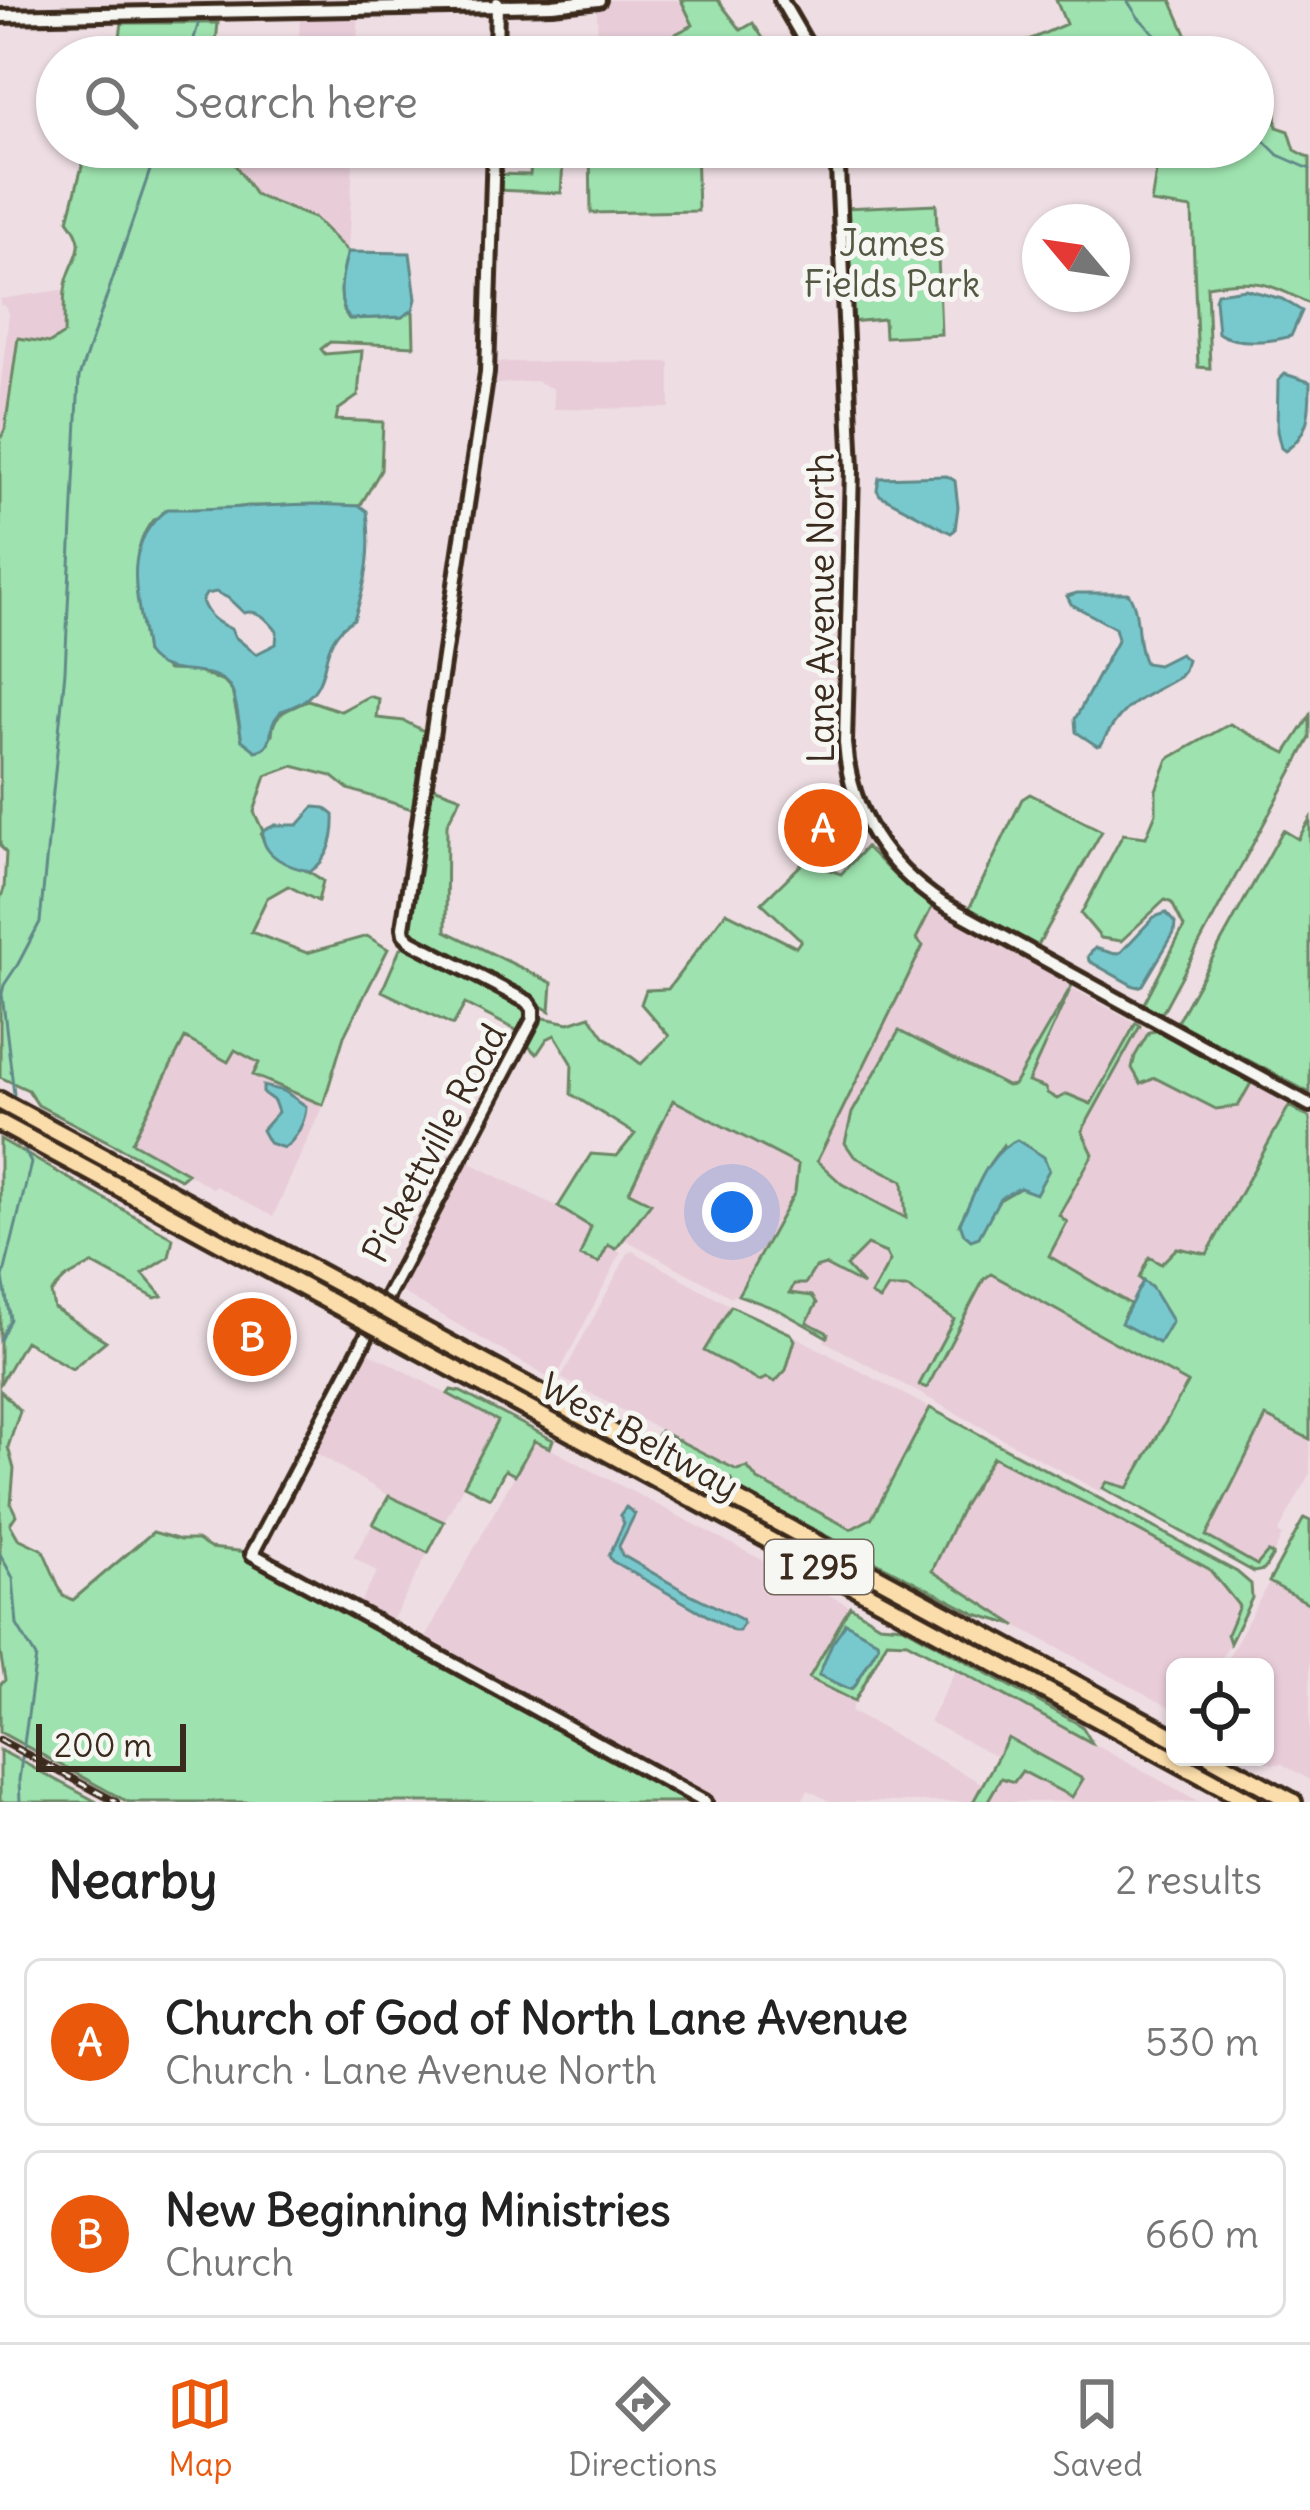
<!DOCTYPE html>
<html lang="en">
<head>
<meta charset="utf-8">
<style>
	body { margin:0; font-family:Delius,sans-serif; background:#f2f2f2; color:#222 }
	.controls { position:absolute; right:36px; bottom:36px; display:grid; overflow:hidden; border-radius:18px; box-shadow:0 3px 9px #0004 }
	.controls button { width:108px; height:108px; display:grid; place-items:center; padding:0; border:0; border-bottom:3px solid #e0e0e0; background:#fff; color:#222; font:60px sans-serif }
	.compass { position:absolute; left:1022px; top:204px; width:108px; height:108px; border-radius:50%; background:#fff; box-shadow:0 3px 9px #0004; rotate:299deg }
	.scale { position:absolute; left:36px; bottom:30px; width:150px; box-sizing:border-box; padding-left:12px; border:6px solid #3b2a1e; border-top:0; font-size:33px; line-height:42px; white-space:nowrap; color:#3b2a1e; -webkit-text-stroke:9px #f6f6f2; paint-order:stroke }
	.you { position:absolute; left:732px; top:1212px; width:42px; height:42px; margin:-30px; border:9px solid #fff; border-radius:50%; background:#1a73e8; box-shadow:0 0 0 18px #1a73e833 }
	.badge { display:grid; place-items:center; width:78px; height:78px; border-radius:50%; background:#ea580c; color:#fff; font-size:39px; font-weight:700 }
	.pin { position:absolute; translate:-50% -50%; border:6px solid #fff; box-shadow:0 3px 12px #0006 }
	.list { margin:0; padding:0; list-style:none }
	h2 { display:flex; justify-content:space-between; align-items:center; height:156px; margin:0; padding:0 48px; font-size:51px }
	h2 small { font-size:39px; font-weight:400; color:#767676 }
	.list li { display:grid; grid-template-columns:78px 1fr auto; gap:36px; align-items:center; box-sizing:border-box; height:168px; margin:0 24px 24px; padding:0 24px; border:3px solid #e0e0e0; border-radius:18px }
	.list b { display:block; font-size:45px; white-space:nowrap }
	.list p { margin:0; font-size:39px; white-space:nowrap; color:#767676 }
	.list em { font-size:39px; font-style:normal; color:#767676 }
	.icon { flex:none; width:66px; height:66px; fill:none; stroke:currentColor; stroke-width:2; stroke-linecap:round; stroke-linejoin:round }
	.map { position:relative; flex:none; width:1310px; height:1802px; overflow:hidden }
	.search { position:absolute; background:#fff; box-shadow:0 3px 9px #0004; left:36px; right:36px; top:36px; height:132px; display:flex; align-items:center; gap:30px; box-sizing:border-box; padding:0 42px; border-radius:66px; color:#767676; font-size:45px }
	.sheet { height:540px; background:#fff }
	nav { display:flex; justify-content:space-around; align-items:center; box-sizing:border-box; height:168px; border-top:3px solid #e0e0e0; background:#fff; font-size:33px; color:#767676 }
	nav a { display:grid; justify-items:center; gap:6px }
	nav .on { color:#ea580c }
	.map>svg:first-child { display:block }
	.built { fill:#e8cdd8 }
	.green { fill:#9ee3af; stroke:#6c8666; stroke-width:3; fill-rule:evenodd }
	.water { fill:#78c9ce; stroke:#608988; stroke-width:3; fill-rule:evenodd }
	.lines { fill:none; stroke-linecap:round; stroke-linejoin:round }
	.stream { stroke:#608988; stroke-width:3 }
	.secondary-casing { stroke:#3b2a1e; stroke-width:20 }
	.highway-casing { stroke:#3b2a1e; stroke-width:24 }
	.secondary { stroke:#f6f6f2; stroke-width:10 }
	.highway { stroke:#fbddab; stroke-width:15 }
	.rail-casing { stroke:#3b2a1e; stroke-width:8 }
	.rail { stroke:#f6f6f2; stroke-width:3; stroke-dasharray:9; stroke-linecap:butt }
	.highway-bridge-casing { stroke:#3b2a1e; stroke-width:24; stroke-linecap:butt }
	.highway-bridge { stroke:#fbddab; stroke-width:15 }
	.labels { text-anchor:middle; stroke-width:10; stroke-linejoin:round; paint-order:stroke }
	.shield { fill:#f6f6f2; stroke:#73675e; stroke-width:3 }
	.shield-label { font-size:33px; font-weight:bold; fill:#3b2a1e }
	.park-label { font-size:36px; fill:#545842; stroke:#f6f6f2 }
	.street-label { font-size:36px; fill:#3b2a1e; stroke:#f6f6f2 }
</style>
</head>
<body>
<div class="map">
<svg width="1310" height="1802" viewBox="0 0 1310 1802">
	<rect width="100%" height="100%" fill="#eedee3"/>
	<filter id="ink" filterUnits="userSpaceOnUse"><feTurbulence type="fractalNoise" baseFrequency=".00833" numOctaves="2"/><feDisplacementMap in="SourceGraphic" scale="24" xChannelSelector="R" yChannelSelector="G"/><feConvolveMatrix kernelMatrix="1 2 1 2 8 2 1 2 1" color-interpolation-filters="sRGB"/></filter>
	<g filter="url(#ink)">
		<path class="built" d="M 609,0 L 681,0 L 694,24 L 630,57 L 598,57 L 597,4 Z
			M 359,13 L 356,57 L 298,57 L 300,15 Z
			M 235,147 L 350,147 L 349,163 L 353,165 L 348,252 L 314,218 L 255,195 L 232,160 Z
			M 67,289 L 64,335 L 50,343 L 19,339 L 5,429 L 0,440 L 0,391 L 9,313 L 3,305 L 0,306 L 0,299 Z
			M 491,362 L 670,362 L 670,408 L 554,409 L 553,389 L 535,381 L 489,385 Z
			M 938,903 L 1075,980 L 1015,1085 L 1007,1087 L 900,1031 L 854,1156 L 903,1181 L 907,1219 L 842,1184 L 816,1161 L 923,946 L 916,940 L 933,905 Z
			M 1072,988 L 1136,1023 L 1090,1104 L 1057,1099 L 1027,1082 Z
			M 1140,1026 L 1149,1032 L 1135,1056 L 1155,1078 L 1216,1109 L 1238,1106 L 1251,1083 L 1289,1106 L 1207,1254 L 1177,1248 L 1161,1264 L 1139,1277 L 1143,1281 L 1130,1304 L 1049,1257 L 1066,1222 L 1059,1216 L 1093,1154 L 1082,1132 Z
			M 185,1038 L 228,1061 L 235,1050 L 260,1063 L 253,1075 L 323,1105 L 273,1217 L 216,1186 L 214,1189 L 131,1142 Z
			M 672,1100 L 798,1164 L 795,1192 L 738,1295 L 731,1297 L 624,1239 L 650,1204 L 629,1193 Z
			M 463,1159 L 558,1207 L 591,1227 L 580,1255 L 608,1245 L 621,1253 L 559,1373 L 549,1378 L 395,1288 Z
			M 867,1245 L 886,1253 L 890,1260 L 872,1295 L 888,1288 L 908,1288 L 954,1319 L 920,1384 L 926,1388 L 984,1279 L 990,1273 L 1189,1383 L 1127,1489 L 1107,1482 L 1100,1492 L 824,1341 L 828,1333 L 807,1322 L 817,1303 L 812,1296 L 790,1293 L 794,1284 L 815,1268 L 825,1265 L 860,1281 L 845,1266 Z
			M 633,1251 L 731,1306 L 704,1351 L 794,1340 L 791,1334 L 930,1408 L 872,1518 L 851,1529 L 758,1480 L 747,1467 L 737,1470 L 561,1378 L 628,1253 Z
			M 363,1349 L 498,1421 L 444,1522 L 389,1496 L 311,1450 Z
			M 1266,1416 L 1310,1439 L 1310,1473 L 1278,1533 L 1282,1536 L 1273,1555 L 1268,1553 L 1257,1565 L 1206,1536 Z
			M 534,1440 L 850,1606 L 810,1678 L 855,1701 L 851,1711 L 983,1784 L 973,1802 L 831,1802 L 808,1790 L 801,1802 L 710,1802 L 422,1643 Z
			M 992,1456 L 1096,1508 L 1209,1569 L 1239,1606 L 1227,1634 L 1230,1643 L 1216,1667 L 1175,1667 L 1175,1710 L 1017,1626 L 932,1571 L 963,1506 Z
			M 373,1524 L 428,1553 L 390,1625 L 357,1608 L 377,1572 L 353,1557 Z
			M 1269,1582 L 1310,1604 L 1310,1780 L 1282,1764 L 1272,1764 L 1259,1757 L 1265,1757 L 1265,1667 L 1223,1667 Z
			M 956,1669 L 1200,1802 L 987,1802 L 1001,1777 L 1022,1771 L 1072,1797 L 1007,1738 L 997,1757 L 929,1722 Z"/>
		<path class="green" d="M 681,0 L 718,0 L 741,30 L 753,23 L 772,52 L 765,57 L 741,57 L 731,45 L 716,57 L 630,57 L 693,25 Z
			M 1056,0 L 1171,0 L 1186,34 L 1206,57 L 1020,57 L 1015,46 L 1066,24 Z
			M 122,23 L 218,23 L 216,43 L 241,57 L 117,57 Z
			M 1253,88 L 1275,97 L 1277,127 L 1289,131 L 1295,150 L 1310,158 L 1310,304 C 1268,283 1255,277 1207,286 L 1210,368 L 1198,367 L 1192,209 L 1151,203 L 1160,147 L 1253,147 Z
			M 87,147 L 235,147 L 232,160 L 255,195 L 314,218 L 348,252 C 342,272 336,303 349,319 L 402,317 L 413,310 L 414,346 L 330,342 L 321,349 L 325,354 L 362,351 L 358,396 L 338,410 L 336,420 L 383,422 L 381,470 L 360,506 L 248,506 L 153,520 C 123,557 141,609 146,653 L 168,670 L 195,671 L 224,682 L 232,691 L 242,740 L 272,735 C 273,709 290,711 308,700 L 341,711 L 369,696 L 379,699 L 377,718 L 404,721 L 424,731 L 412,809 L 348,789 L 332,776 L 293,766 L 266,776 L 254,812 L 263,831 L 261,835 C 274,868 300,861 323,881 L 318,901 L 288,886 L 267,898 L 251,932 L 307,953 L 367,936 L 388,949 L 344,1036 L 323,1105 L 253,1075 L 259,1063 L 235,1050 L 228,1062 L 185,1038 L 132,1142 L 187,1173 L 180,1179 L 38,1105 L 28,1090 L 0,1077 L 0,899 L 4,889 L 6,853 L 0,845 L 0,440 L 5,429 L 18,338 L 50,343 L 64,334 C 65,317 62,291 69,274 C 78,250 87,245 68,220 Z
			M 532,147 L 564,147 L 561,193 L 496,190 L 496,174 L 530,175 Z
			M 590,147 L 696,147 L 698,211 L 591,213 Z
			M 936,204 L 941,334 L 885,337 L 884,319 L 849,322 L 844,208 Z
			M 1310,716 L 1310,738 L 1162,1013 L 1142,1007 L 1184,927 L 1172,903 L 1165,900 L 1121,941 L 1101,938 L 1081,914 L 1123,834 L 1146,837 L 1156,813 L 1156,790 L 1168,759 L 1230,724 L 1286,753 Z
			M 431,786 L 461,797 L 447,824 L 446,931 L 552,983 L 550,1011 L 409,934 L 406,928 L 427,789 Z
			M 1030,794 L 1102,831 L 1037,947 L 969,909 L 1022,799 Z
			M 1310,819 L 1310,1093 L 1177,1022 L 1283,830 L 1298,839 Z
			M 866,847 L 895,876 L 933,905 L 916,939 L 923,946 L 817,1161 L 842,1184 L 906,1218 L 903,1181 L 854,1156 L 845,1143 L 852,1113 L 899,1031 L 1007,1086 L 1014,1085 L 1072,985 L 1028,1082 L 1045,1088 L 1047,1093 L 1057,1099 L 1067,1094 L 1091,1104 L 1136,1023 L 1140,1026 L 1082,1131 L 1093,1154 L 1059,1215 L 1067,1222 L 1049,1256 L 1130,1304 L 1123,1317 L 1152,1288 L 1139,1278 L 1149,1257 L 1161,1264 L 1177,1248 L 1207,1254 L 1289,1106 L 1310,1118 L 1310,1439 L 1266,1417 L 1206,1536 L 1257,1565 L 1268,1552 L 1273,1555 L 1264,1570 L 1254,1572 L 1103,1488 L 1107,1482 L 1128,1488 L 1188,1383 L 991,1274 L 984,1279 L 927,1388 L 919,1385 L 954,1319 L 908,1288 L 888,1288 L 880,1300 L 871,1295 L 890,1261 L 886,1253 L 867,1245 L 846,1266 L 863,1285 L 825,1265 L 815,1268 L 805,1284 L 794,1284 L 790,1293 L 812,1296 L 817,1303 L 807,1322 L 828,1333 L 827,1337 L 779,1310 L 738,1295 L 795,1192 L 798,1165 L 673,1100 L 629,1192 L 651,1203 L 616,1249 L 608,1245 L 599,1263 L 580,1256 L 591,1227 L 558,1207 L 591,1154 L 617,1156 L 635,1134 L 571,1094 L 572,1063 L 555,1035 L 547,1039 L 537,1054 L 526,1044 L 539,1017 L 569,1023 L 590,1016 L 604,1036 L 641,1064 L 669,1036 L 641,1004 L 646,990 L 668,989 L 726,912 L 796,947 L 801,940 L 762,903 L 805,861 L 841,874 ZM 1003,1145 L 1020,1188 L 960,1223 L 990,1163 Z
			M 407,944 L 526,1006 L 529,1012 L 522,1033 L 465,1004 L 453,1025 L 382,991 L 400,949 Z
			M 1157,1031 L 1251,1083 L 1238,1106 L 1216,1109 L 1155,1078 L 1141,1084 L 1132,1068 L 1135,1056 L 1149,1032 Z
			M 0,1139 L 173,1238 L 169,1257 L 143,1274 L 162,1296 L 155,1298 L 92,1264 L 66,1278 L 51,1293 L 54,1308 L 106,1341 L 72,1369 L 25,1341 L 0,1384 Z
			M 731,1306 L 791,1334 L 795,1340 L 786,1370 L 775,1382 L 767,1378 L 759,1381 L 704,1351 Z
			M 0,1390 L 20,1411 L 8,1447 L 14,1469 L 11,1504 L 16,1515 L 10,1524 L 18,1538 L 43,1550 L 63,1596 L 73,1600 L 153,1532 L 180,1540 L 197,1540 L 210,1548 L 247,1552 L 253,1563 L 697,1802 L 128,1802 L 0,1732 L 0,1685 L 5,1680 L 0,1652 Z
			M 451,1390 L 461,1392 L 553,1440 L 550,1448 L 534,1441 L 515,1475 L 505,1470 L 490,1498 L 464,1485 L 498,1421 L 448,1394 Z
			M 930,1408 L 1237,1572 L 1251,1584 L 1252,1598 L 1230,1643 L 1227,1634 L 1239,1606 L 1209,1569 L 1096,1508 L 993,1457 L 963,1506 L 932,1571 L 1017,1626 L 976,1614 L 735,1488 L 731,1479 L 678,1456 L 657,1436 L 660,1431 L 737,1470 L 747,1467 L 758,1480 L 851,1529 L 872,1518 Z
			M 389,1496 L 444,1522 L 428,1553 L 373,1524 Z
			M 1304,1518 L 1310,1521 L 1310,1604 L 1269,1582 Z
			M 850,1606 L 879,1624 L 903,1626 L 1082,1726 L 1092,1743 L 907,1642 L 887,1641 L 855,1701 L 809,1678 ZM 845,1623 L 877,1641 L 878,1646 L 854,1687 L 850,1689 L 819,1675 Z
			M 1008,1738 L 1083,1779 L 1072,1797 L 1022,1771 L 1014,1782 L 1001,1778 L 987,1802 L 973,1802 Z
			M 0,1750 L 97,1802 L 0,1802 Z"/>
		<path class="water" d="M 348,252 L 410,253 L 416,299 L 413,310 L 402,317 L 350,319 C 335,303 342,272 348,252 Z
			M 1245,289 L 1282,299 L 1302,311 L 1291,336 C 1271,342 1236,345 1218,333 L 1215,299 L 1217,293 Z
			M 1285,374 L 1310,382 C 1310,411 1310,434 1285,451 L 1281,448 L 1277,431 L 1278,381 Z
			M 947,476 L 955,481 L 958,507 L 955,530 L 951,533 L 880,495 L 877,490 L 879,478 Z
			M 313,504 L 360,506 L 367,511 C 372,552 367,580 354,619 C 306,648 346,691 281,711 C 279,715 275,718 273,723 C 269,736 273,747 256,751 L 242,740 C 239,726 238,705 232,691 C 217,659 167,684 146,653 C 139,599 118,547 167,509 C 216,510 264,505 313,504 ZM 216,592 L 228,598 L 244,613 C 259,608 268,621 277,631 L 276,644 L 256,654 L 235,637 L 231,629 C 216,622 208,617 202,601 L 206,594 Z
			M 1077,593 L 1128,593 C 1142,614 1134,641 1145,663 L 1158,665 L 1180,654 L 1187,660 L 1184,671 L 1179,677 C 1139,701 1124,701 1101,745 L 1097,746 L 1076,732 L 1075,719 L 1118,639 L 1115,628 L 1071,604 L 1067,596 Z
			M 314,807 L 325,808 L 334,815 C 335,837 330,858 311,871 C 289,868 260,855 263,831 L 275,825 L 298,825 Z
			M 1166,913 L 1175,923 L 1174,933 L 1143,985 L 1138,987 L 1132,985 L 1089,961 L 1088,956 L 1095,948 L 1115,954 L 1121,952 L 1154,917 Z
			M 263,1086 L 284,1091 L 306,1106 C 306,1120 296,1140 284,1148 L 269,1143 L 262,1130 L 278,1112 L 274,1101 L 263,1093 Z
			M 1017,1140 L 1044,1157 L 1049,1170 L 1036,1194 L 1020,1188 L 1000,1198 L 979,1237 L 971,1240 L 964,1234 L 960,1223 C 974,1196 987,1151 1017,1140 Z
			M 1143,1281 L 1152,1288 L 1172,1321 L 1159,1343 L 1121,1323 Z
			M 626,1507 L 635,1514 L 619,1546 L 622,1555 L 684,1591 L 741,1619 L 743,1623 L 739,1631 L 734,1631 L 612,1561 L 609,1556 L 624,1523 L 620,1515 Z
			M 846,1623 L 877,1641 L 878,1646 L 854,1687 L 850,1689 L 819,1675 L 832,1643 Z"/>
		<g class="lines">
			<path class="stream" d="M 1127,0 L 1138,17 L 1178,57
				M 188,57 L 200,19
				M 1253,130 L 1278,155 L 1310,169
				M 14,1094 L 2,994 L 4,985 L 18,964 L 40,922 L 65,671 L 79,377 L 158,147
				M 0,1340 L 10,1319 L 3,1278 L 31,1163 L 25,1151
				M 0,1554 L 13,1578 L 17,1625 L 36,1657 L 19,1780 L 20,1802"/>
			<defs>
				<path id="secondary" d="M 781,0 L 814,57
					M 0,16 L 552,5 L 599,0
					M 496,57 L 497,3
					M 494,147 L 487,373 L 403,928 L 404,934 L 411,941 L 528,1002 L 533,1009 L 533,1019 L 252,1554 L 705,1802
					M 837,147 L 852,469 L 845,743 C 850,813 885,865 942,903 L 1310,1105"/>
				<path id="highway" d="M 0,1101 L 369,1300
					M 0,1123 L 360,1318
					M 396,1315 L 1175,1738
					M 386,1332 L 1251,1802
					M 1211,1757 L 1293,1802"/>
			</defs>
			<use href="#secondary" class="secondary-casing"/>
			<use href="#highway" class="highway-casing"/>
			<use href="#secondary" class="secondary"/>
			<use href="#highway" class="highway"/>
			<defs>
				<path id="rail" d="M 0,1740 L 116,1802"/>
			</defs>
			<use href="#rail" class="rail-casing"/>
			<use href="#rail" class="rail"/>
			<defs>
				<path id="highway-bridge" d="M 369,1300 L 396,1315
					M 360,1318 L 386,1332"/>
			</defs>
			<use href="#highway-bridge" class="highway-bridge-casing"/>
			<use href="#highway-bridge" class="highway-bridge"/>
		</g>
	</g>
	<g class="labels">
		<rect class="shield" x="765" y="1540" width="108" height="54" rx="9"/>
		<g class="shield-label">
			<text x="819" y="1579">I 295</text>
		</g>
		<g class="park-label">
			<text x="892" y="256">James<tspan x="892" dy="41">Fields Park</tspan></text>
		</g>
		<g class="street-label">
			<text transform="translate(821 608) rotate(-90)" y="13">Lane Avenue North</text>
			<text transform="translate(434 1143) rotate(-62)" y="13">Pickettville Road</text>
			<text transform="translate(640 1436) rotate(29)" y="13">West Beltway</text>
		</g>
	</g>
</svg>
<div class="controls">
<button><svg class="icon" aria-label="locate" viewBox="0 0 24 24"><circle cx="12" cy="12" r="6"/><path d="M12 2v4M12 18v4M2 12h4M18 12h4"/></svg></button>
</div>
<svg class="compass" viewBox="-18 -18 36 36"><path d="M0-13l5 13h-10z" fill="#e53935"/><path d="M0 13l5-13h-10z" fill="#767676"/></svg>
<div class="scale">200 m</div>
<div class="you"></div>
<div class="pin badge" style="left:823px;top:828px">A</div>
<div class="pin badge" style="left:252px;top:1337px">B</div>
<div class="search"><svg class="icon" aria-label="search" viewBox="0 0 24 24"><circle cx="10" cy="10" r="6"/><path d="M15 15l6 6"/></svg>Search here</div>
</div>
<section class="sheet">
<h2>Nearby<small>2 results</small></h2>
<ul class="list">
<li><span class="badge">A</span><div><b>Church of God of North Lane Avenue</b><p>Church · Lane Avenue North</p></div><em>530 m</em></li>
<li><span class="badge">B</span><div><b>New Beginning Ministries</b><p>Church</p></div><em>660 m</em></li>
</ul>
</section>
<nav>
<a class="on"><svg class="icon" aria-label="map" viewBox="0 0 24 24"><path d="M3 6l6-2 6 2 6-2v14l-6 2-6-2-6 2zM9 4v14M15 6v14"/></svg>Map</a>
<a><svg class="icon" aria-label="directions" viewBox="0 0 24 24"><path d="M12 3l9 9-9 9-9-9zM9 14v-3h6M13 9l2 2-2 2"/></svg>Directions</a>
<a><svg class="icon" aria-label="saved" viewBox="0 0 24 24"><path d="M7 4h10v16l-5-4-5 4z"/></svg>Saved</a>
</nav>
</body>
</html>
